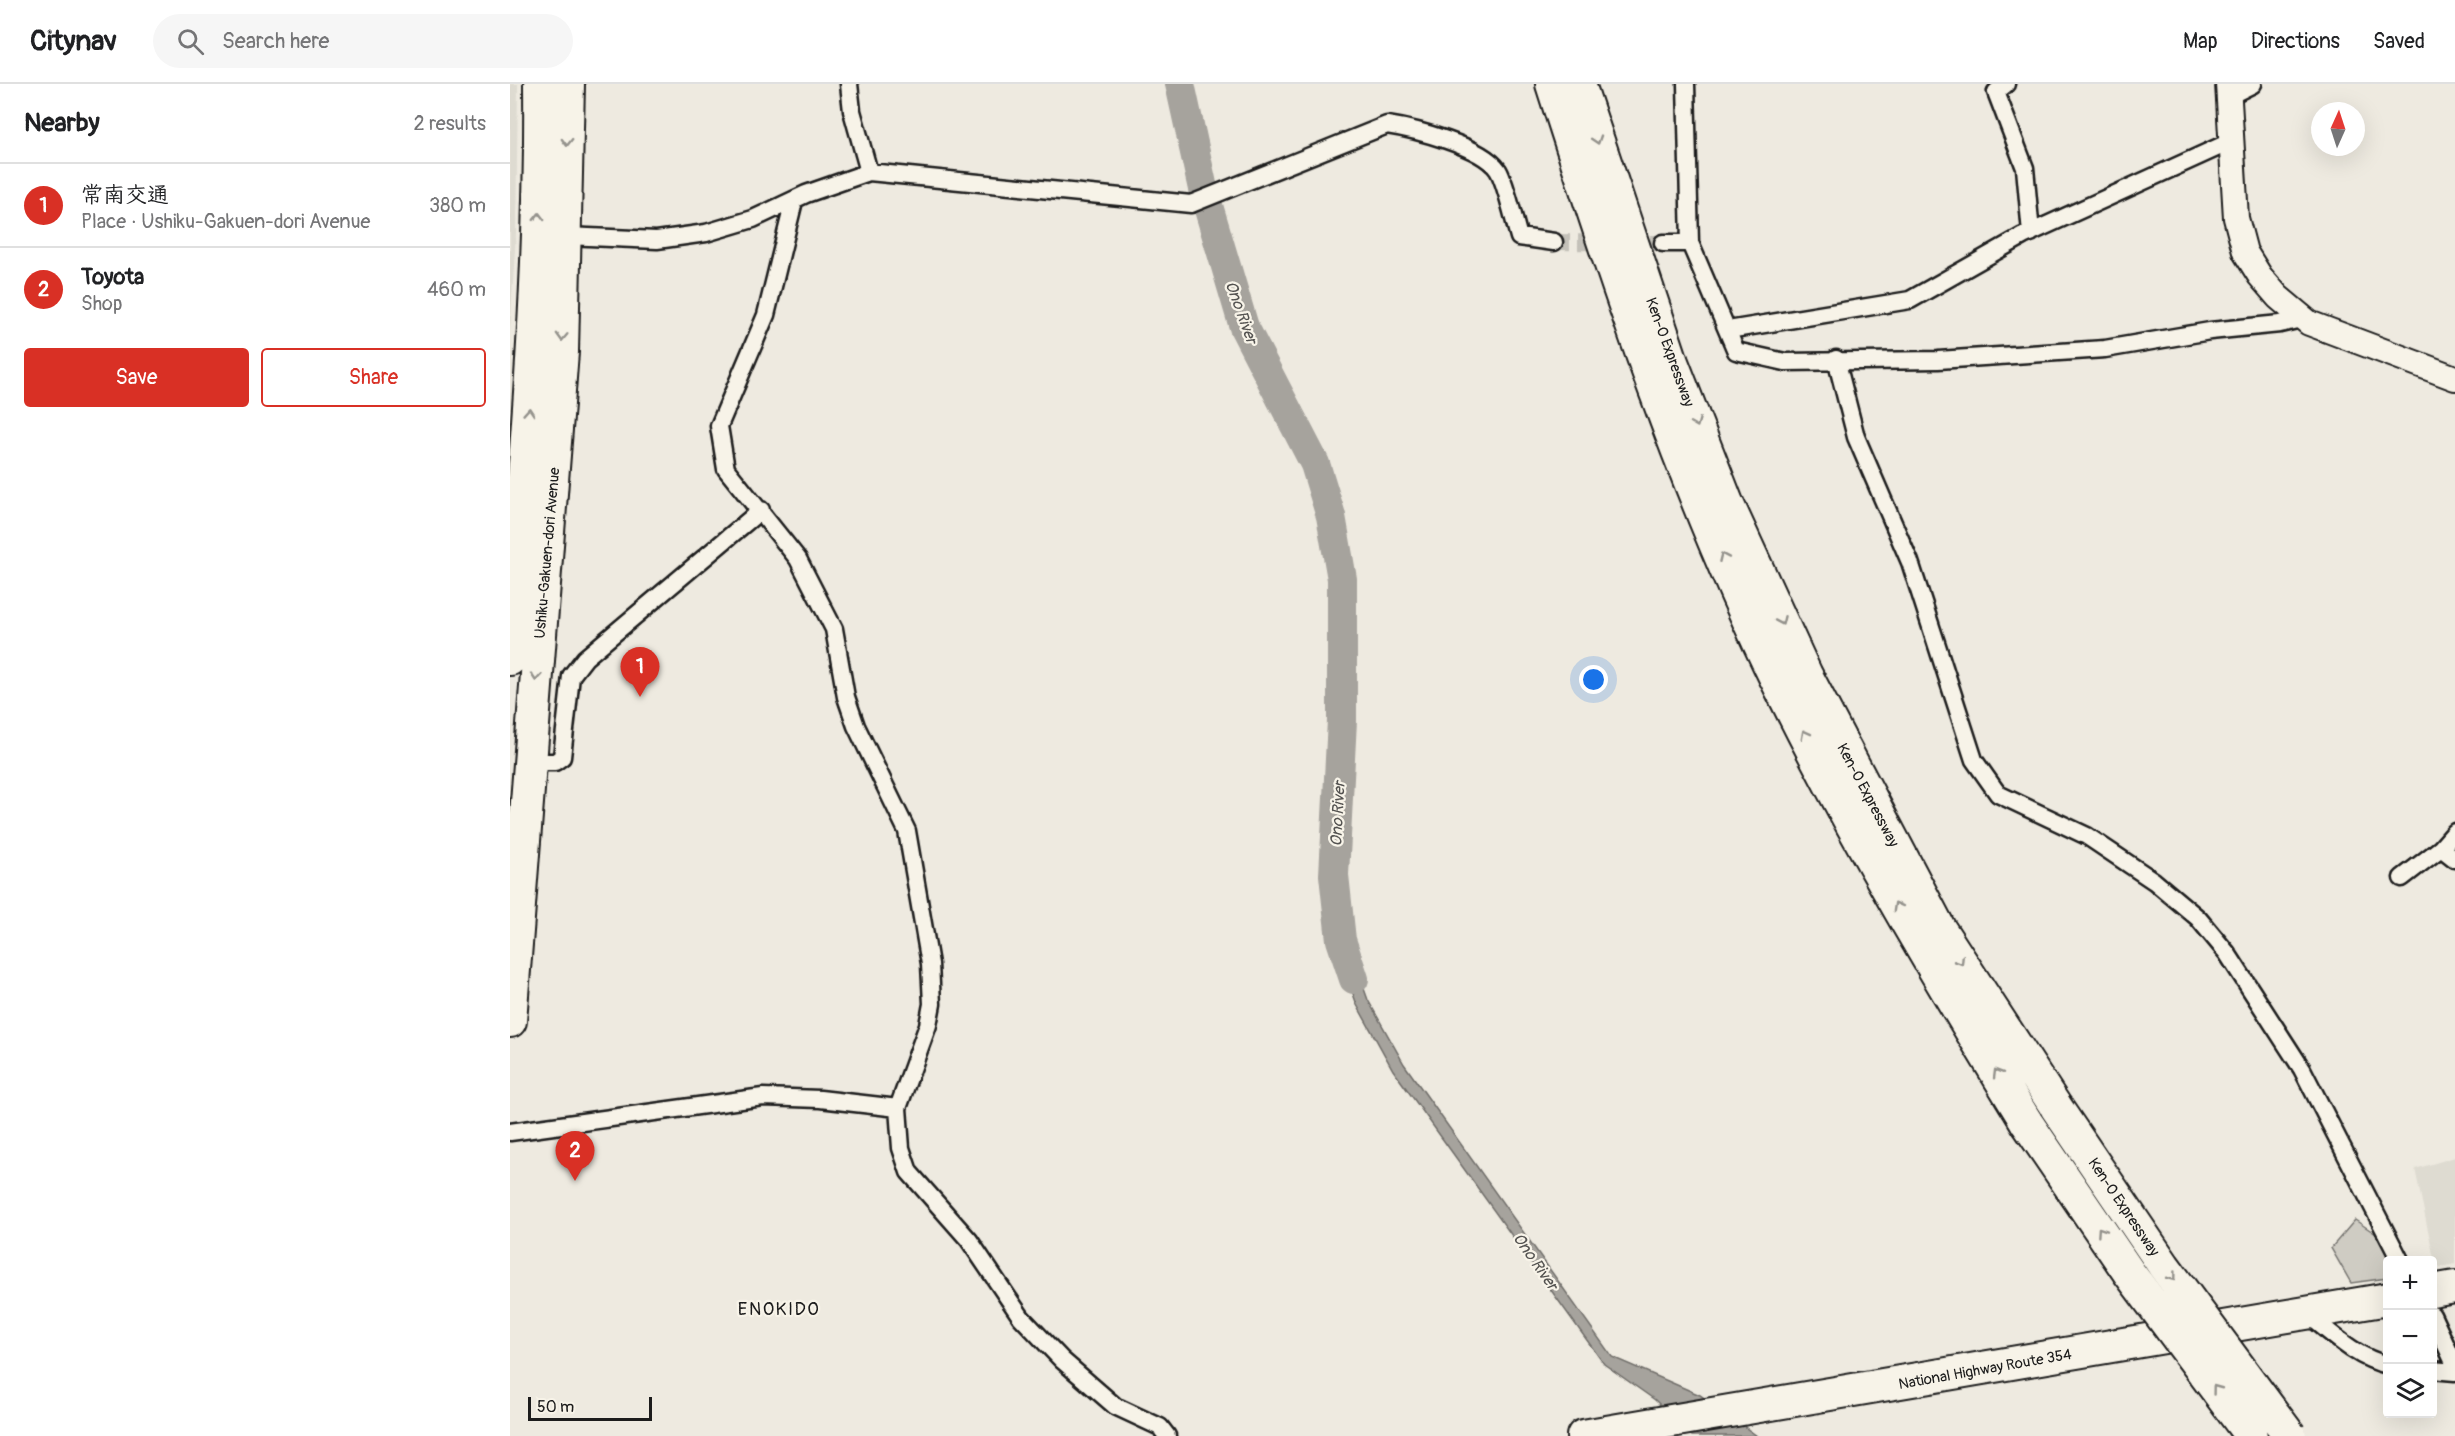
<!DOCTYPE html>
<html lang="en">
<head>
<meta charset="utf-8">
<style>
	body { margin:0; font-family:Pangolin,"Klee One",sans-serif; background:#f6f6f6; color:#202124 }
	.controls { position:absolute; right:18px; bottom:18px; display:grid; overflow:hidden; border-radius:6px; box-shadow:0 6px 24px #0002 }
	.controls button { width:54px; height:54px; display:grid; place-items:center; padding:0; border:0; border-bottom:2px solid #e0e0e0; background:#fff; color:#202124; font:30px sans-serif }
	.compass { position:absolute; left:1801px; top:18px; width:54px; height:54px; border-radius:50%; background:#fff; box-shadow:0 6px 24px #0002; rotate:3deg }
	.scale { position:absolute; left:18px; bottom:15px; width:124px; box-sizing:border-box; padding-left:6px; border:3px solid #1c1c1c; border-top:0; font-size:16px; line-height:21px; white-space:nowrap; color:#1c1c1c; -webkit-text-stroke:4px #f7f3e8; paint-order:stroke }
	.you { position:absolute; left:1084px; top:596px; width:21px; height:21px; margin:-15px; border:4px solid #fff; border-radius:50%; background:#1a73e8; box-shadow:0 0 0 9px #1a73e833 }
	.badge { display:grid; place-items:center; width:39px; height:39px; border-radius:50%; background:#d93025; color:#fff; font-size:20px; font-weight:700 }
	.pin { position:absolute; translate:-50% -50px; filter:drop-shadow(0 2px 3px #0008) }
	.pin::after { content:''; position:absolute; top:32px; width:21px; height:18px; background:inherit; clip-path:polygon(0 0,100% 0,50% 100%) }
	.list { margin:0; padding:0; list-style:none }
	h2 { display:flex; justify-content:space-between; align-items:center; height:78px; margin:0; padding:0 24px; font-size:26px }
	h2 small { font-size:20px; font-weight:400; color:#757577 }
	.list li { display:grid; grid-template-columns:39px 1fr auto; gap:18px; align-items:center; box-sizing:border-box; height:84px; padding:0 24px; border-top:2px solid #e0e0e0 }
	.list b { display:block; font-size:22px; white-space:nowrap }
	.list p { margin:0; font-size:20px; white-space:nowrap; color:#757577 }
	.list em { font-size:20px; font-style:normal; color:#757577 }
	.actions { display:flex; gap:12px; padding:18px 24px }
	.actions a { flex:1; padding:14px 0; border:2px solid #d93025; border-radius:6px; text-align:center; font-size:21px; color:#d93025 }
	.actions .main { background:#d93025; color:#fff }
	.icon { flex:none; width:33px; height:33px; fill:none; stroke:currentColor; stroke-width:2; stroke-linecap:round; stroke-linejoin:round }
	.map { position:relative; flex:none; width:1945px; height:1352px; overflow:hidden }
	header { display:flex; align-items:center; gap:36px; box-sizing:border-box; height:84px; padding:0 30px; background:#fff; border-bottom:2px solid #e0e0e0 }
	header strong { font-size:28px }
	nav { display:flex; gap:33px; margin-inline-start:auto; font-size:21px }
	.search { width:420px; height:54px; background:#f6f6f6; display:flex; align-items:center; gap:15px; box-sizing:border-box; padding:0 21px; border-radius:33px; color:#757577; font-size:22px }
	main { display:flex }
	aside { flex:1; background:#fff }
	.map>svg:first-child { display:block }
	.built { fill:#dedbd1 }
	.green { fill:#cfccc3; stroke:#767470; stroke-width:1.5 }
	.water { fill:#a6a39d; stroke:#6f6d69; stroke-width:1.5 }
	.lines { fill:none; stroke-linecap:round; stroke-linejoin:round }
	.river { stroke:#a6a39d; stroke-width:30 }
	.street-tunnel { stroke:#c4c1b9; stroke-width:16; stroke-dasharray:16 8; stroke-linecap:butt }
	.street-casing { stroke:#1c1c1c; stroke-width:21 }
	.secondary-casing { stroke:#1c1c1c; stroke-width:28 }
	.highway-casing { stroke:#1c1c1c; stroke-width:36 }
	.street { stroke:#f7f3e8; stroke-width:16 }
	.secondary { stroke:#f7f3e8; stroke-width:24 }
	.highway { stroke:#f7f3e8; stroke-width:32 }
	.highway-bridge-casing { stroke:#1c1c1c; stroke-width:36; stroke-linecap:butt }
	.highway-bridge { stroke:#f7f3e8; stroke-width:32 }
	.oneway { stroke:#94928c }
	.labels { text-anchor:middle; stroke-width:4.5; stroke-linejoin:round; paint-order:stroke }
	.street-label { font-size:15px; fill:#1c1c1c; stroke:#f7f3e8 }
	.water-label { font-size:16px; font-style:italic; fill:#535250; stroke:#f7f3e8 }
	.quarter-label { font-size:18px; letter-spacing:1.5px; fill:#1c1c1c; stroke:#f7f3e8 }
</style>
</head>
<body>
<header>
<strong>Citynav</strong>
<div class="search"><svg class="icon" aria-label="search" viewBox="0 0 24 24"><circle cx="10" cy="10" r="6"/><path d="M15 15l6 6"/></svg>Search here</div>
<nav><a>Map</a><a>Directions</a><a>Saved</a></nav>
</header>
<main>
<aside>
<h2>Nearby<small>2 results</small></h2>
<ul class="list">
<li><span class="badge">1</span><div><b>常南交通</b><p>Place · Ushiku-Gakuen-dori Avenue</p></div><em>380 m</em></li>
<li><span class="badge">2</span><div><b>Toyota</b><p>Shop</p></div><em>460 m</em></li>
</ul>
<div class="actions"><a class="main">Save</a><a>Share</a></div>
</aside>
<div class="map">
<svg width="1945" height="1352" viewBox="0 0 1945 1352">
	<rect width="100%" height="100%" fill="#eeeae0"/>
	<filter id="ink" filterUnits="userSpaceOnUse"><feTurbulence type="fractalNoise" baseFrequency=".0167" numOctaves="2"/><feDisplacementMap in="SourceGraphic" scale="12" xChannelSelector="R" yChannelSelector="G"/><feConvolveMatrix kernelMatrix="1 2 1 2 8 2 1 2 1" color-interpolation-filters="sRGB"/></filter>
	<g filter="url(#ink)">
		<path class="built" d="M 0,0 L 8,0 L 6,149 L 0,247 Z
			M 1945,1073 L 1945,1180 L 1926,1184 L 1905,1085 Z"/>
		<path class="green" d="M 1845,1136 L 1872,1154 L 1885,1176 L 1878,1176 L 1877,1194 L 1841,1199 L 1821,1164 Z"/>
		<path class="water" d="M 824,856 L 837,857 L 858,916 L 894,980 L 1102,1273 L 1190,1311 L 1247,1352 L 1182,1352 L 1145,1316 L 1094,1280 L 883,986 L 847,921 Z"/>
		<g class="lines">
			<path class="river" d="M 670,0 L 693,105 L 734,243 L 805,380 L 821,432 L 832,495 L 832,636 L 824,791 L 831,856 L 844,895"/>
			<path class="street-tunnel" d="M 1044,158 L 1153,159"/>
			<defs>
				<path id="street" d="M 339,0 L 342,27 L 359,88
					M 1176,0 L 1180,159 L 1226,267 L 1275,278 L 1428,276 L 1595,265 L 1700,247 L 1770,240 L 1791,235
					M 1496,0 L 1486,8 L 1515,84 L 1521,149
					M 1719,12 L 1743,0
					M 284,117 L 256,231 L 209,342 L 216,385 L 288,475 L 324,545 L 336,613 L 346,642 L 397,747 L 420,880 L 422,920 L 418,941 L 388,1024 L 391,1064 L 399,1088 L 459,1156 L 511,1233 L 552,1276 L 605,1322 L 650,1343 L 657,1352
					M 56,152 L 147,156 L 196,149 L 243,135 L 296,110 L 359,88 L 681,120 L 877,41 C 904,45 972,62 988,86 C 996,99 1004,137 1009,153 L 1044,158
					M 1153,159 L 1180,159
					M 1218,246 L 1400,216 L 1513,152 L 1722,57
					M 1326,275 L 1346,353 L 1400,478 L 1464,676 L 1488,710 L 1577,752 L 1644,797 L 1688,834 L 1717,869 L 1792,985 L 1890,1176
					M 19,678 L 45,678 L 52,673 L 61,592 L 75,574 L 251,426
					M 1931,764 L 1945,775
					M 1892,794 L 1931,764 L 1945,748
					M 0,1048 L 253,1013 L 310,1015 L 388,1024
					M 1796,1229 C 1821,1249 1846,1274 1878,1281
					M 1922,1231 L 1945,1281
					M 1922,1286 L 1945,1288"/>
				<path id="secondary" d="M 1718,0 L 1726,134 L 1735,168 L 1750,192 L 1768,213 L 1799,239 L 1945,294"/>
				<path id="highway" d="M 1042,0 C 1107,204 1175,410 1270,603 C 1344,753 1430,897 1517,1039
					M 1069,0 L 1162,278 L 1217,419 L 1296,591 L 1429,844 L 1546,1023
					M 0,575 C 15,383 32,192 30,0
					M 0,937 L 52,268 L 58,0
					M 1922,1207 L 1945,1203
					M 1073,1352 L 1878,1215"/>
			</defs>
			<use href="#street" class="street-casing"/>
			<use href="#secondary" class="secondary-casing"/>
			<use href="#highway" class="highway-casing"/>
			<use href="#street" class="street"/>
			<use href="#secondary" class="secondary"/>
			<use href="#highway" class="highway"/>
			<defs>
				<path id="highway-bridge" d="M 1546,1023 L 1654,1182 L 1780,1352
					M 1517,1039 L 1620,1190 L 1741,1352"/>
			</defs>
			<use href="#highway-bridge" class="highway-bridge-casing"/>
			<use href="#highway-bridge" class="highway-bridge"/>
		</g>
		<defs><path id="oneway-chevron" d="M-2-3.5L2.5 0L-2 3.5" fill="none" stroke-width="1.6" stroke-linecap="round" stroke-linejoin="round" transform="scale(1.5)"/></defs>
		<g class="oneway">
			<use href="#oneway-chevron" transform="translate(1087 56) rotate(72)"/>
			<use href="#oneway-chevron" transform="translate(57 58) rotate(91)"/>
			<use href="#oneway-chevron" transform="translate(29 133) rotate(-89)"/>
			<use href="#oneway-chevron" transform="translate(52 253) rotate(92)"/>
			<use href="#oneway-chevron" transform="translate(19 328) rotate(-86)"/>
			<use href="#oneway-chevron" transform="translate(1186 339) rotate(68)"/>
			<use href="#oneway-chevron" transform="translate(1213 473) rotate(-114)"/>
			<use href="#oneway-chevron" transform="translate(1271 537) rotate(66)"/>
			<use href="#oneway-chevron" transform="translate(26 593) rotate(95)"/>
			<use href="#oneway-chevron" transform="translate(1295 650) rotate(-118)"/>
			<use href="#oneway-chevron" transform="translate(1387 822) rotate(-119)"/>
			<use href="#oneway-chevron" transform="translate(1450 877) rotate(58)"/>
			<use href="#oneway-chevron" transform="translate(1487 989) rotate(-121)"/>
			<use href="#oneway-chevron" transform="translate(1591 1147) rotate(-124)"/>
			<use href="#oneway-chevron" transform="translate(1662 1193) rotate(53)"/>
			<use href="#oneway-chevron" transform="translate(1706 1305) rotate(-127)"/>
		</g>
	</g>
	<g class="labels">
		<g class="street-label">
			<text transform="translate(1160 268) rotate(70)" y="5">Ken-O Expressway</text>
			<text transform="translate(37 469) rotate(-85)" y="5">Ushiku-Gakuen-dori Avenue</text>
			<text transform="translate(1358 711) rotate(62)" y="5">Ken-O Expressway</text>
			<text transform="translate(1614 1123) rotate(56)" y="5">Ken-O Expressway</text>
			<text transform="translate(1475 1285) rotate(-10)" y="5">National Highway Route 354</text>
		</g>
		<g class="water-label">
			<text transform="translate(732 228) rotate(70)" y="6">Ono River</text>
			<text transform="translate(827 730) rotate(-87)" y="6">Ono River</text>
			<text transform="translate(1026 1177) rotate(55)" y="6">Ono River</text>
		</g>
		<g class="quarter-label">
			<text x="269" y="1231">ENOKIDO</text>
		</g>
	</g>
</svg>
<div class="controls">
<button>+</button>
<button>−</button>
<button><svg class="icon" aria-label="layers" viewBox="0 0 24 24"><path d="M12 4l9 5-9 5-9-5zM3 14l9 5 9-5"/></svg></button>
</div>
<svg class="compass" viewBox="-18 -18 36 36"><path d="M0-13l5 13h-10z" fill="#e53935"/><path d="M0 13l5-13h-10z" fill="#757577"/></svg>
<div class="scale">50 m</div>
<div class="you"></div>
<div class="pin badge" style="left:130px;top:613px">1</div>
<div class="pin badge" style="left:65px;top:1097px">2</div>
</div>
</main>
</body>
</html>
